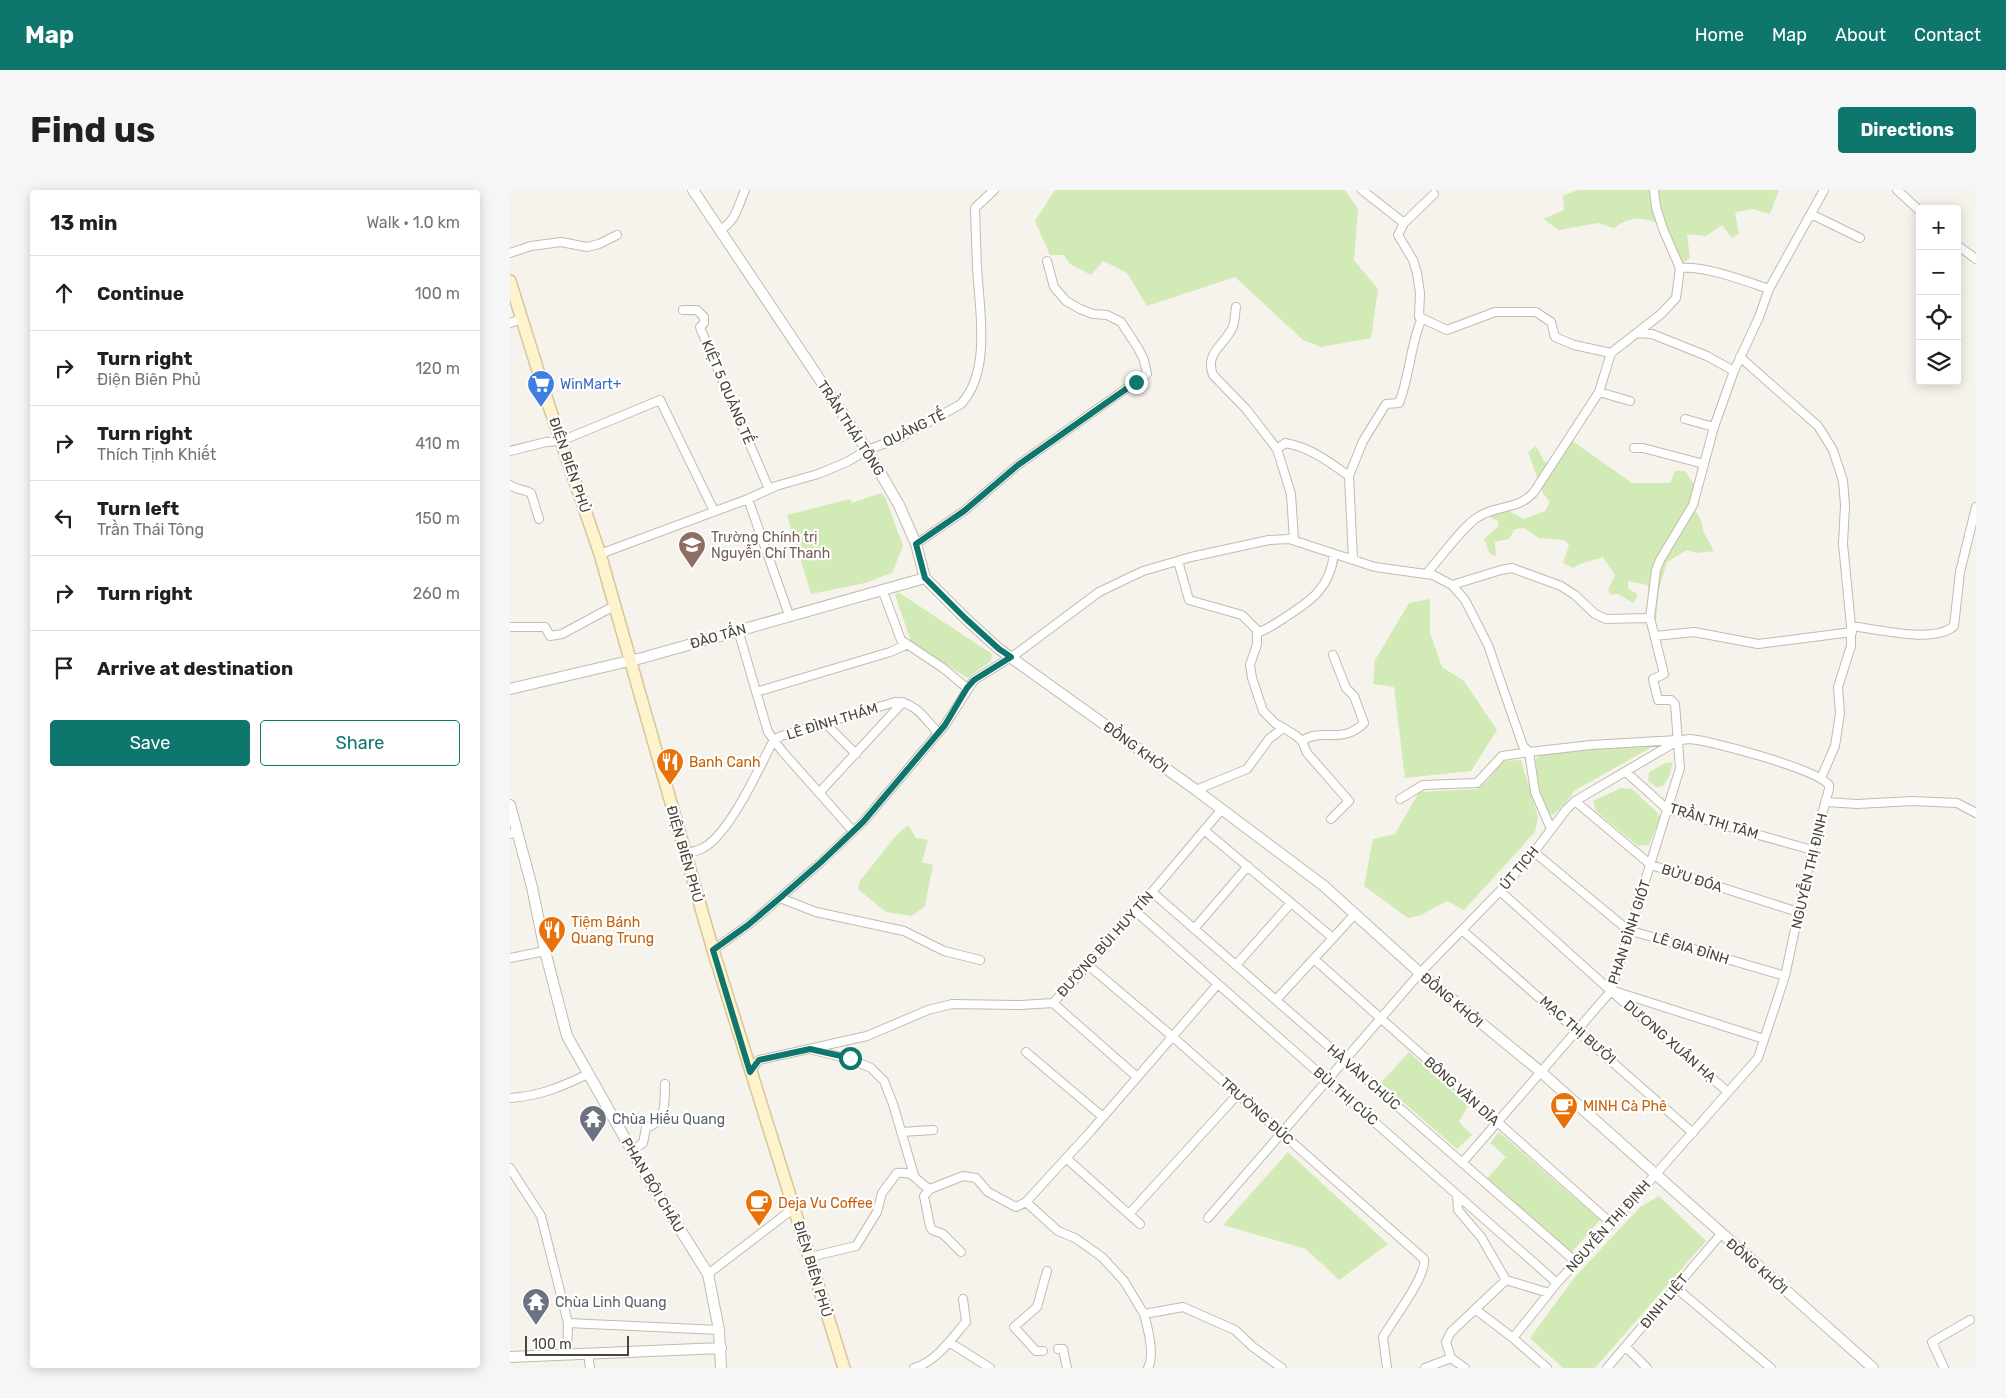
<!DOCTYPE html>
<html lang="en">
<head>
<meta charset="utf-8">
<style>
	body { margin:0; font-family:Rubik,sans-serif; background:#f6f6f6; color:#202124 }
	.controls { position:absolute; right:15px; top:15px; display:grid; overflow:hidden; border-radius:5px; box-shadow:0 2px 12px #0003 }
	.controls button { width:45px; height:45px; display:grid; place-items:center; padding:0; border:0; border-bottom:1px solid #e0e0e0; background:#fff; color:#202124; font:25px sans-serif }
	.scale { position:absolute; left:15px; bottom:12px; width:104px; box-sizing:border-box; padding-left:5px; border:2px solid #4b4439; border-top:0; font-size:14px; line-height:18px; white-space:nowrap; color:#4b4439; -webkit-text-stroke:4px #fff; paint-order:stroke }
	.stop { position:absolute; width:15px; height:15px; margin:-11px; border:4px solid #0f766e; border-radius:50%; background:#fff }
	.stop.end { background:#0f766e; border-color:#fff; box-shadow:0 1px 5px #0008 }
	.list { margin:0; padding:0; list-style:none }
	h2 { display:flex; justify-content:space-between; align-items:center; height:65px; margin:0; padding:0 20px; font-size:21px }
	h2 small { font-size:16px; font-weight:400; color:#757577 }
	.list li { display:grid; grid-template-columns:32px 1fr auto; gap:15px; align-items:center; box-sizing:border-box; height:75px; padding:0 20px; border-top:1px solid #e0e0e0 }
	.list b { display:block; font-size:19px; white-space:nowrap }
	.list p { margin:0; font-size:16px; white-space:nowrap; color:#757577 }
	.list em { font-size:16px; font-style:normal; color:#757577 }
	.actions { display:flex; gap:10px; padding:15px 20px }
	.actions a { flex:1; padding:11px 0; border:1px solid #0f766e; border-radius:5px; text-align:center; font-size:18px; color:#0f766e }
	.actions .main { background:#0f766e; color:#fff }
	.icon { flex:none; width:28px; height:28px; fill:none; stroke:currentColor; stroke-width:2; stroke-linecap:round; stroke-linejoin:round }
	.map { position:relative; flex:none; width:1466px; height:1178px; overflow:hidden; border-radius:5px }
	header { display:flex; align-items:center; gap:30px; box-sizing:border-box; height:70px; padding:0 25px; background:#0f766e; color:#fff }
	header strong { font-size:24px }
	nav { display:flex; gap:28px; margin-inline-start:auto; font-size:18px }
	.intro { display:flex; align-items:center; justify-content:space-between; box-sizing:border-box; height:120px; padding:0 30px }
	h1 { margin:0; font-size:35px }
	.button { padding:12px 22px; border-radius:5px; background:#0f766e; color:#fff; font-size:18px; font-weight:700 }
	main { display:flex; gap:30px; padding:0 30px }
	aside { flex:1; background:#fff; border-radius:5px; box-shadow:0 2px 12px #0003 }
	.map>svg:first-child { display:block }
	.green { fill:#d2eab5 }
	.lines { fill:none; stroke-linecap:round; stroke-linejoin:round }
	.minor-casing { stroke:#c2bbae; stroke-width:10 }
	.tertiary-casing { stroke:#c2bbae; stroke-width:12 }
	.secondary-casing { stroke:#d6c79b; stroke-width:14 }
	.minor { stroke:#fff; stroke-width:8 }
	.tertiary { stroke:#fff; stroke-width:10 }
	.secondary { stroke:#fff3cd; stroke-width:11 }
	.route { stroke:#0f766e; stroke-width:6 }
	.labels { text-anchor:middle; stroke-width:4.5; stroke-linejoin:round; paint-order:stroke }
	.shop-label { font-size:14px; fill:#366cbe; stroke:#fff; text-anchor:start }
	.street-label { font-size:14px; fill:#4b4439; stroke:#fff }
	.education-label { font-size:14px; fill:#785e54; stroke:#fff; text-anchor:start }
	.food-label { font-size:14px; fill:#c56008; stroke:#fff; text-anchor:start }
	.worship-label { font-size:14px; fill:#5b616d; stroke:#fff; text-anchor:start }
</style>
</head>
<body>
<header>
<strong>Map</strong>
<nav><a>Home</a><a>Map</a><a>About</a><a>Contact</a></nav>
</header>
<div class="intro"><h1>Find us</h1><a class="button">Directions</a></div>
<main>
<aside>
<h2>13 min<small>Walk · 1.0 km</small></h2>
<ul class="list">
<li><svg class="icon" aria-label="ahead" viewBox="0 0 24 24"><path d="M12 20V5M6 11l6-6 6 6"/></svg><div><b>Continue</b></div><em>100 m</em></li>
<li><svg class="icon" aria-label="right" viewBox="0 0 24 24"><path d="M7 20v-9h11M14 6l5 5-5 5"/></svg><div><b>Turn right</b><p>Điện Biên Phủ</p></div><em>120 m</em></li>
<li><svg class="icon" aria-label="right" viewBox="0 0 24 24"><path d="M7 20v-9h11M14 6l5 5-5 5"/></svg><div><b>Turn right</b><p>Thích Tịnh Khiết</p></div><em>410 m</em></li>
<li><svg class="icon" aria-label="left" viewBox="0 0 24 24"><path d="M17 20v-9H6M10 6l-5 5 5 5"/></svg><div><b>Turn left</b><p>Trần Thái Tông</p></div><em>150 m</em></li>
<li><svg class="icon" aria-label="right" viewBox="0 0 24 24"><path d="M7 20v-9h11M14 6l5 5-5 5"/></svg><div><b>Turn right</b></div><em>260 m</em></li>
<li><svg class="icon" aria-label="arrive" viewBox="0 0 24 24"><path d="M6 21V4h12l-3 4 3 4H6"/></svg><div><b>Arrive at destination</b></div></li>
</ul>
<div class="actions"><a class="main">Save</a><a>Share</a></div>
</aside>
<div class="map">
<svg width="1466" height="1178" viewBox="0 0 1466 1178">
	<rect width="100%" height="100%" fill="#f6f3ec"/>
	<path class="green" d="M 545,0 L 835,0 L 848,19 L 844,70 L 868,99 L 861,148 L 811,157 L 793,150 L 725,87 L 637,116 L 617,83 L 593,71 L 581,85 L 560,74 L 554,65 L 540,65 L 525,31 Z
		M 1068,0 L 1269,0 L 1260,24 L 1242,19 L 1225,22 L 1229,44 L 1222,48 L 1212,35 L 1196,46 L 1177,44 L 1180,68 L 1173,73 L 1155,36 C 1135,28 1122,24 1104,38 L 1088,33 L 1049,40 L 1033,29 L 1054,20 L 1053,6 Z
		M 1055,248 L 1064,252 L 1122,293 L 1160,293 L 1165,281 L 1175,281 L 1185,296 L 1177,321 L 1185,320 L 1191,330 L 1194,343 L 1204,361 L 1187,363 L 1177,360 L 1157,372 L 1149,399 L 1146,430 L 1140,429 L 1138,422 L 1138,395 L 1118,391 L 1118,398 L 1128,405 L 1123,413 L 1108,404 L 1101,405 L 1098,400 L 1105,385 L 1093,367 C 1082,371 1072,372 1063,378 L 1053,373 L 1059,355 L 1054,350 L 1029,348 L 1014,338 L 1005,339 L 999,349 L 985,352 L 986,366 L 980,364 L 974,349 L 988,337 L 988,331 L 978,326 L 979,317 L 992,317 L 1014,329 L 1035,321 L 1040,312 L 1033,303 L 1018,262 L 1026,256 L 1034,271 L 1041,275 Z
		M 371,303 L 375,307 L 393,356 L 382,383 L 355,393 L 301,404 L 277,325 L 340,309 L 342,313 Z
		M 388,402 L 482,464 L 481,471 L 457,488 L 401,451 L 385,405 Z
		M 920,409 L 920,443 L 932,477 L 954,491 L 987,540 L 961,581 L 895,588 L 884,497 L 863,494 L 865,470 L 899,413 Z
		M 1142,557 L 1064,601 L 1054,615 L 1043,625 L 1035,622 L 1024,573 L 1029,564 L 1084,558 Z
		M 1011,570 L 1028,627 L 1025,642 L 954,720 L 937,711 L 911,725 L 898,728 L 854,696 L 863,649 L 885,644 L 909,602 L 967,599 L 977,591 L 993,571 Z
		M 1163,572 L 1159,587 L 1153,596 L 1146,597 L 1138,591 L 1139,582 L 1155,573 Z
		M 1111,598 L 1122,599 L 1148,623 L 1150,628 L 1139,655 L 1128,656 L 1086,621 L 1083,611 Z
		M 398,635 L 406,648 L 418,650 L 412,672 L 423,675 L 415,716 L 402,726 L 376,722 L 348,699 L 350,691 L 384,648 Z
		M 899,862 L 958,916 L 949,932 L 962,945 L 947,959 L 871,893 Z
		M 989,942 L 1090,1030 L 1061,1063 L 976,990 L 996,967 L 980,953 Z
		M 778,962 L 878,1054 L 829,1090 L 796,1059 L 713,1035 Z
		M 1149,1006 L 1196,1051 L 1085,1178 L 1053,1178 L 1020,1148 L 1064,1088 L 1130,1017 Z"/>
	<g class="lines">
		<defs>
			<path id="minor" d="M 852,0 L 894,33
				M 1387,0 L 1410,21
				M 1301,24 L 1350,48
				M 210,40 C 226,31 228,16 235,0
				M 1447,55 L 1466,69
				M 0,63 L 21,56 L 51,52 L 77,57 L 89,54 L 107,45
				M 1170,78 C 1194,75 1235,91 1259,99
				M 726,117 C 725,122 725,131 723,136 C 716,155 694,162 703,185 L 736,219 L 767,259 L 781,304 L 784,350
				M 173,120 L 187,120 L 194,127 L 194,133 L 190,137 L 191,140 L 259,299
				M 0,133 L 12,129
				M 1127,143 L 1142,144 L 1197,166 L 1224,181
				M 1101,163 L 1151,124 L 1166,108 L 1170,78 L 1153,39 L 1146,17 L 1144,0
				M 1230,167 L 1308,236 L 1323,260 L 1333,291 L 1335,315 L 1333,354 L 1341,436 L 1341,456 L 1328,497 L 1330,523 L 1325,556 L 1311,588
				M 1089,202 L 1120,211
				M 1175,229 L 1204,237 L 1224,181 L 1249,127 L 1259,99 L 1314,0
				M 1124,258 L 1133,258 L 1194,274
				M 767,259 L 775,253 C 800,257 819,272 839,286
				M 0,261 L 36,252 L 51,251 L 150,210 L 204,321
				M 0,295 C 7,300 14,299 21,303 L 29,329
				M 238,309 L 279,425
				M 406,354 L 454,321 L 508,275 L 637,184 L 634,170 L 628,158 L 611,132 L 597,125 L 583,124 L 570,119 L 556,111 L 544,97 L 537,71
				M 90,364 L 238,309 L 266,296 L 308,284 L 337,272 L 357,260 L 390,248 L 451,214 C 479,184 471,129 468,91 C 466,67 466,42 465,18 L 484,0
				M 843,370 L 839,286 L 853,251 L 876,214 L 889,213 C 900,186 900,155 912,128
				M 668,371 L 679,410 L 732,425 L 747,440 L 747,454 L 740,475 L 742,488 L 753,521 L 765,533 L 785,545 L 792,551 L 797,563 L 839,611 L 821,629
				M 916,384 C 929,370 953,336 968,327 C 986,315 1009,320 1024,302 L 1089,202 L 1101,163 L 1064,155 L 1045,147 L 1041,132 L 1026,122 L 985,122 L 937,140 L 909,127 L 910,103 L 907,83 L 903,70 L 888,45 L 894,33 L 924,4
				M 942,395 L 991,380 L 1002,378 L 1051,396 L 1065,405 L 1085,424 L 1096,429 L 1140,428
				M 372,399 L 391,450 L 433,478 L 457,498
				M 1341,436 C 1367,439 1424,454 1444,436 L 1450,382 L 1466,317
				M 0,437 L 35,437 L 40,446 L 52,444 L 104,416
				M 228,440 L 258,542 L 272,561 L 343,641
				M 747,443 C 758,439 765,434 774,428 C 801,411 820,398 824,364
				M 1145,446 L 1184,442 L 1248,454 L 1342,442
				M 246,502 L 380,462 L 396,455
				M 315,533 L 346,564
				M 792,551 C 809,539 824,550 841,542 C 846,540 850,537 854,533 L 844,506 L 836,498 L 823,465
				M 1116,582 L 1157,619 L 1302,660
				M 686,600 L 737,579 L 759,549 L 773,538
				M 309,603 L 393,512
				M 890,609 L 913,595 L 967,593 L 992,566 L 1019,562 L 1025,602 L 1041,639
				M 1065,611 L 1141,675 L 1288,722
				M 1316,612 L 1347,614 L 1402,611 L 1447,613 L 1466,623
				M 694,640 L 823,748
				M 0,644 L 7,641
				M 1024,662 L 1118,740 L 1275,786
				M 174,664 C 180,662 188,661 193,658 C 218,645 246,585 259,559 L 264,550 L 271,546 L 385,512 C 405,511 416,530 428,543
				M 990,701 L 1101,801 L 1218,902
				M 642,702 L 1066,1072
				M 270,708 L 306,722 L 394,741 L 434,761 L 470,770
				M 624,720 L 1047,1093
				M 684,739 L 738,676
				M 952,740 L 1183,943
				M 203,760 L 238,735 L 270,708 L 310,673 L 353,632 L 435,535 L 464,490 L 506,464 L 589,402 L 633,381 L 681,367 L 759,350 L 779,349 L 865,377 L 923,385 L 942,395 L 955,410 L 978,455 L 1013,556 L 1019,562 L 1081,555 L 1167,550
				M 0,768 L 35,761
				M 804,769 L 1101,1033
				M 578,775 L 663,847 L 914,1069 C 917,1086 882,1131 873,1147 L 877,1178
				M 726,775 L 781,713
				M 1104,801 L 1254,849
				M 766,810 L 845,724
				M 543,813 L 627,887
				M 303,860 L 340,869 L 361,878 L 374,891 L 383,914 L 404,985
				M 516,862 L 593,927
				M 240,882 L 249,870 L 357,846 L 418,820 L 442,814 L 510,815 L 543,813 L 578,775 L 624,720 L 642,702 L 712,619
				M 0,908 C 30,906 51,897 78,884
				M 391,942 L 423,940
				M 122,961 L 133,953 L 136,938 C 158,930 154,914 155,894
				M 556,968 L 630,1034
				M 952,973 L 1101,801 L 1170,578 L 1165,514 L 1161,510 L 1148,510 L 1143,489 L 1154,484 L 1140,428 L 1146,380 L 1150,370 L 1183,315 L 1204,237
				M 0,978 L 31,1026 L 58,1133
				M 420,999 L 414,1006 L 420,1036 L 422,1040 L 433,1044 L 451,1062
				M 947,1005 L 948,1020 L 971,1047 L 996,1090
				M 516,1012 L 548,1041 L 565,1048 L 592,1067 L 614,1091 L 634,1124
				M 619,1024 L 728,904
				M 698,1028 L 910,783 L 990,701 L 1024,662 L 1056,620 L 1065,611 L 1169,550 C 1173,550 1177,549 1180,549 C 1203,551 1306,579 1319,595 L 1319,599 L 1302,660 L 1275,786 L 1248,868 L 1145,985 L 1047,1093 L 1003,1148
				M 300,1067 L 346,1056 L 367,1022 L 372,1003 L 387,983 C 407,981 405,992 420,999 L 453,986 L 466,988 L 478,1002 L 506,1017 L 516,1012 L 580,942 L 707,795
				M 198,1084 L 284,1018
				M 1165,1097 L 1261,1178
				M 965,1119 L 1003,1148 L 1037,1178
				M 439,1152 L 480,1178
				M 1116,1157 L 1137,1178
				M 548,1159 L 553,1159 L 557,1178
				M 533,1161 L 526,1161 L 504,1137 L 527,1117 L 537,1081
				M 78,1163 L 80,1178
				M 57,1164 L 58,1133 L 209,1140
				M 941,1168 L 955,1178
				M 404,1178 C 426,1172 442,1148 456,1132 L 453,1109
				M 638,1178 C 645,1165 638,1138 634,1124 L 673,1117 L 725,1140 L 743,1157 L 772,1178
				M 915,1178 L 941,1168 L 936,1152 L 941,1142 L 996,1090 L 1039,1103
				M 1097,1178 L 1211,1044
				M 1434,1178 L 1422,1152 L 1460,1130"/>
			<path id="tertiary" d="M 183,0 L 357,260 L 389,315 L 406,354 L 415,388 L 455,428 L 489,459 L 686,600 L 814,696 L 910,783 L 1031,882 L 1363,1178
				M 0,499 L 132,468 L 415,388
				M 0,615 L 22,697 L 35,761 L 57,846 L 134,982 L 198,1084 L 209,1140 L 211,1178
				M 0,1167 L 211,1158"/>
			<path id="secondary" d="M 0,91 L 39,216 L 90,364 L 203,760 L 334,1178"/>
		</defs>
		<use href="#minor" class="minor-casing"/>
		<use href="#tertiary" class="tertiary-casing"/>
		<use href="#secondary" class="secondary-casing"/>
		<use href="#minor" class="minor"/>
		<use href="#tertiary" class="tertiary"/>
		<use href="#secondary" class="secondary"/>
	</g>
	<g class="lines">
		<path class="route" d="M 340,868 L 300,859 L 249,870 L 240,882 L 203,760 L 238,735 L 270,708 L 310,673 L 353,632 L 435,535 L 457,498 L 464,490 L 501,467 L 489,459 L 455,428 L 415,388 L 406,354 L 454,321 L 508,275 L 626,192"/>
	</g>
	<defs>
		<symbol id="supermarket-pin" viewBox="-11 -11 22 30"><path d="M0 17L-7.5 6A9.5 9.5 0 1 1 7.5 6Z" fill="#3f7fe0" stroke="#fff"/><path d="M-6-5.5h2.5l.6 2H6L4.5 2H-2.5L-4.4-4H-6ZM-1.5 3.2a1.3 1.3 0 1 0 .1 0ZM3 3.2a1.3 1.3 0 1 0 .1 0Z" fill="#fff"/></symbol>
		<symbol id="school-pin" viewBox="-11 -11 22 30"><path d="M0 17L-7.5 6A9.5 9.5 0 1 1 7.5 6Z" fill="#8d6e63" stroke="#fff"/><path d="M0-5L7-2L0 1L-7-2ZM-4 1L0 2.5L4 1V4Q0 6-4 4Z" fill="#fff"/></symbol>
		<symbol id="restaurant-pin" viewBox="-11 -11 22 30"><path d="M0 17L-7.5 6A9.5 9.5 0 1 1 7.5 6Z" fill="#e8710a" stroke="#fff"/><path d="M-5-6h1v4h1v-4h1v4h1v-4h1v5L-1.5 .5V6h-2V.5L-5-1ZM5-6V6H3V1.5H1.5Q1.5-4 5-6Z" fill="#fff"/></symbol>
		<symbol id="cafe-pin" viewBox="-11 -11 22 30"><path d="M0 17L-7.5 6A9.5 9.5 0 1 1 7.5 6Z" fill="#e8710a" stroke="#fff"/><path d="M-5.5-4.5H6V0H3Q3 3.5 0 3.5H-2.5Q-5.5 3.5-5.5 0ZM3-3.2v2h1.7v-2ZM-6 4.5H4V6H-6Z" fill="#fff"/></symbol>
		<symbol id="temple-pin" viewBox="-11 -11 22 30"><path d="M0 17L-7.5 6A9.5 9.5 0 1 1 7.5 6Z" fill="#6b7280" stroke="#fff"/><path d="M0-6L5-2H3V0L6.5 2.5H4V6H1.5V3h-3V6H-4V2.5H-6.5L-3 0V-2H-5Z" fill="#fff"/></symbol>
	</defs>
	<g fill-rule="evenodd">
		<use href="#supermarket-pin" x="15" y="178" width="32" height="43"/>
		<use href="#school-pin" x="166" y="339" width="32" height="43"/>
		<use href="#restaurant-pin" x="144" y="556" width="32" height="43"/>
		<use href="#restaurant-pin" x="26" y="724" width="32" height="43"/>
		<use href="#cafe-pin" x="1038" y="900" width="32" height="43"/>
		<use href="#temple-pin" x="67" y="913" width="32" height="43"/>
		<use href="#cafe-pin" x="233" y="997" width="32" height="43"/>
		<use href="#temple-pin" x="10" y="1096" width="32" height="43"/>
	</g>
	<g class="labels">
		<g class="shop-label">
			<text x="50" y="199">WinMart+</text>
		</g>
		<g class="street-label">
			<text transform="translate(218 202) rotate(67)" y="5">KIỆT 5 QUẢNG TẾ</text>
			<text transform="translate(341 238) rotate(57)" y="5">TRẦN THÁI TÔNG</text>
			<text transform="translate(404 238) rotate(-26)" y="5">QUẢNG TẾ</text>
			<text transform="translate(60 275) rotate(71)" y="5">ĐIỆN BIÊN PHỦ</text>
			<text transform="translate(208 446) rotate(-16)" y="5">ĐÀO TẤN</text>
			<text transform="translate(322 531) rotate(-17)" y="5">LÊ ĐÌNH THÁM</text>
			<text transform="translate(626 557) rotate(36)" y="5">ĐỒNG KHỞI</text>
			<text transform="translate(1204 631) rotate(17)" y="5">TRẦN THỊ TÂM</text>
			<text transform="translate(175 664) rotate(74)" y="5">ĐIỆN BIÊN PHỦ</text>
			<text transform="translate(1009 678) rotate(-50)" y="5">ÚT TỊCH</text>
			<text transform="translate(1299 681) rotate(-77)" y="5">NGUYỄN THỊ ĐỊNH</text>
			<text transform="translate(1182 688) rotate(18)" y="5">BỬU ĐÓA</text>
			<text transform="translate(1119 742) rotate(-72)" y="5">PHAN ĐÌNH GIÓT</text>
			<text transform="translate(595 754) rotate(-48)" y="5">ĐƯỜNG BÙI HUY TÍN</text>
			<text transform="translate(1181 758) rotate(17)" y="5">LÊ GIA ĐỈNH</text>
			<text transform="translate(942 810) rotate(40)" y="5">ĐỒNG KHỞI</text>
			<text transform="translate(1068 840) rotate(41)" y="5">MẠC THỊ BƯỞI</text>
			<text transform="translate(1160 851) rotate(41)" y="5">DƯƠNG XUÂN HẠ</text>
			<text transform="translate(854 887) rotate(41)" y="5">HÀ VĂN CHÚC</text>
			<text transform="translate(952 901) rotate(42)" y="5">BÔNG VĂN DĨA</text>
			<text transform="translate(836 906) rotate(41)" y="5">BÙI THỊ CÚC</text>
			<text transform="translate(747 921) rotate(42)" y="5">TRƯỜNG ĐÚC</text>
			<text transform="translate(143 995) rotate(59)" y="5">PHAN BỘI CHÂU</text>
			<text transform="translate(1098 1036) rotate(-48)" y="5">NGUYỄN THỊ ĐỊNH</text>
			<text transform="translate(1247 1076) rotate(41)" y="5">ĐỒNG KHỞI</text>
			<text transform="translate(303 1079) rotate(73)" y="5">ĐIỆN BIÊN PHỦ</text>
			<text transform="translate(1154 1111) rotate(-50)" y="5">ĐINH LIỆT</text>
		</g>
		<g class="education-label">
			<text x="201" y="352">Trường Chính trị<tspan x="201" dy="16">Nguyễn Chí Thanh</tspan></text>
		</g>
		<g class="food-label">
			<text x="179" y="577">Banh Canh</text>
			<text x="61" y="737">Tiệm Bánh<tspan x="61" dy="16">Quang Trung</tspan></text>
			<text x="1073" y="921">MINH Cà Phê</text>
			<text x="268" y="1018">Deja Vu Coffee</text>
		</g>
		<g class="worship-label">
			<text x="102" y="934">Chùa Hiếu Quang</text>
			<text x="45" y="1117">Chùa Linh Quang</text>
		</g>
	</g>
</svg>
<div class="controls">
<button>+</button>
<button>−</button>
<button><svg class="icon" aria-label="locate" viewBox="0 0 24 24"><circle cx="12" cy="12" r="6"/><path d="M12 2v4M12 18v4M2 12h4M18 12h4"/></svg></button>
<button><svg class="icon" aria-label="layers" viewBox="0 0 24 24"><path d="M12 4l9 5-9 5-9-5zM3 14l9 5 9-5"/></svg></button>
</div>
<div class="scale">100 m</div>
<div class="stop" style="left:340px;top:868px"></div>
<div class="stop end" style="left:626px;top:192px"></div>
</div>
</main>
</body>
</html>
